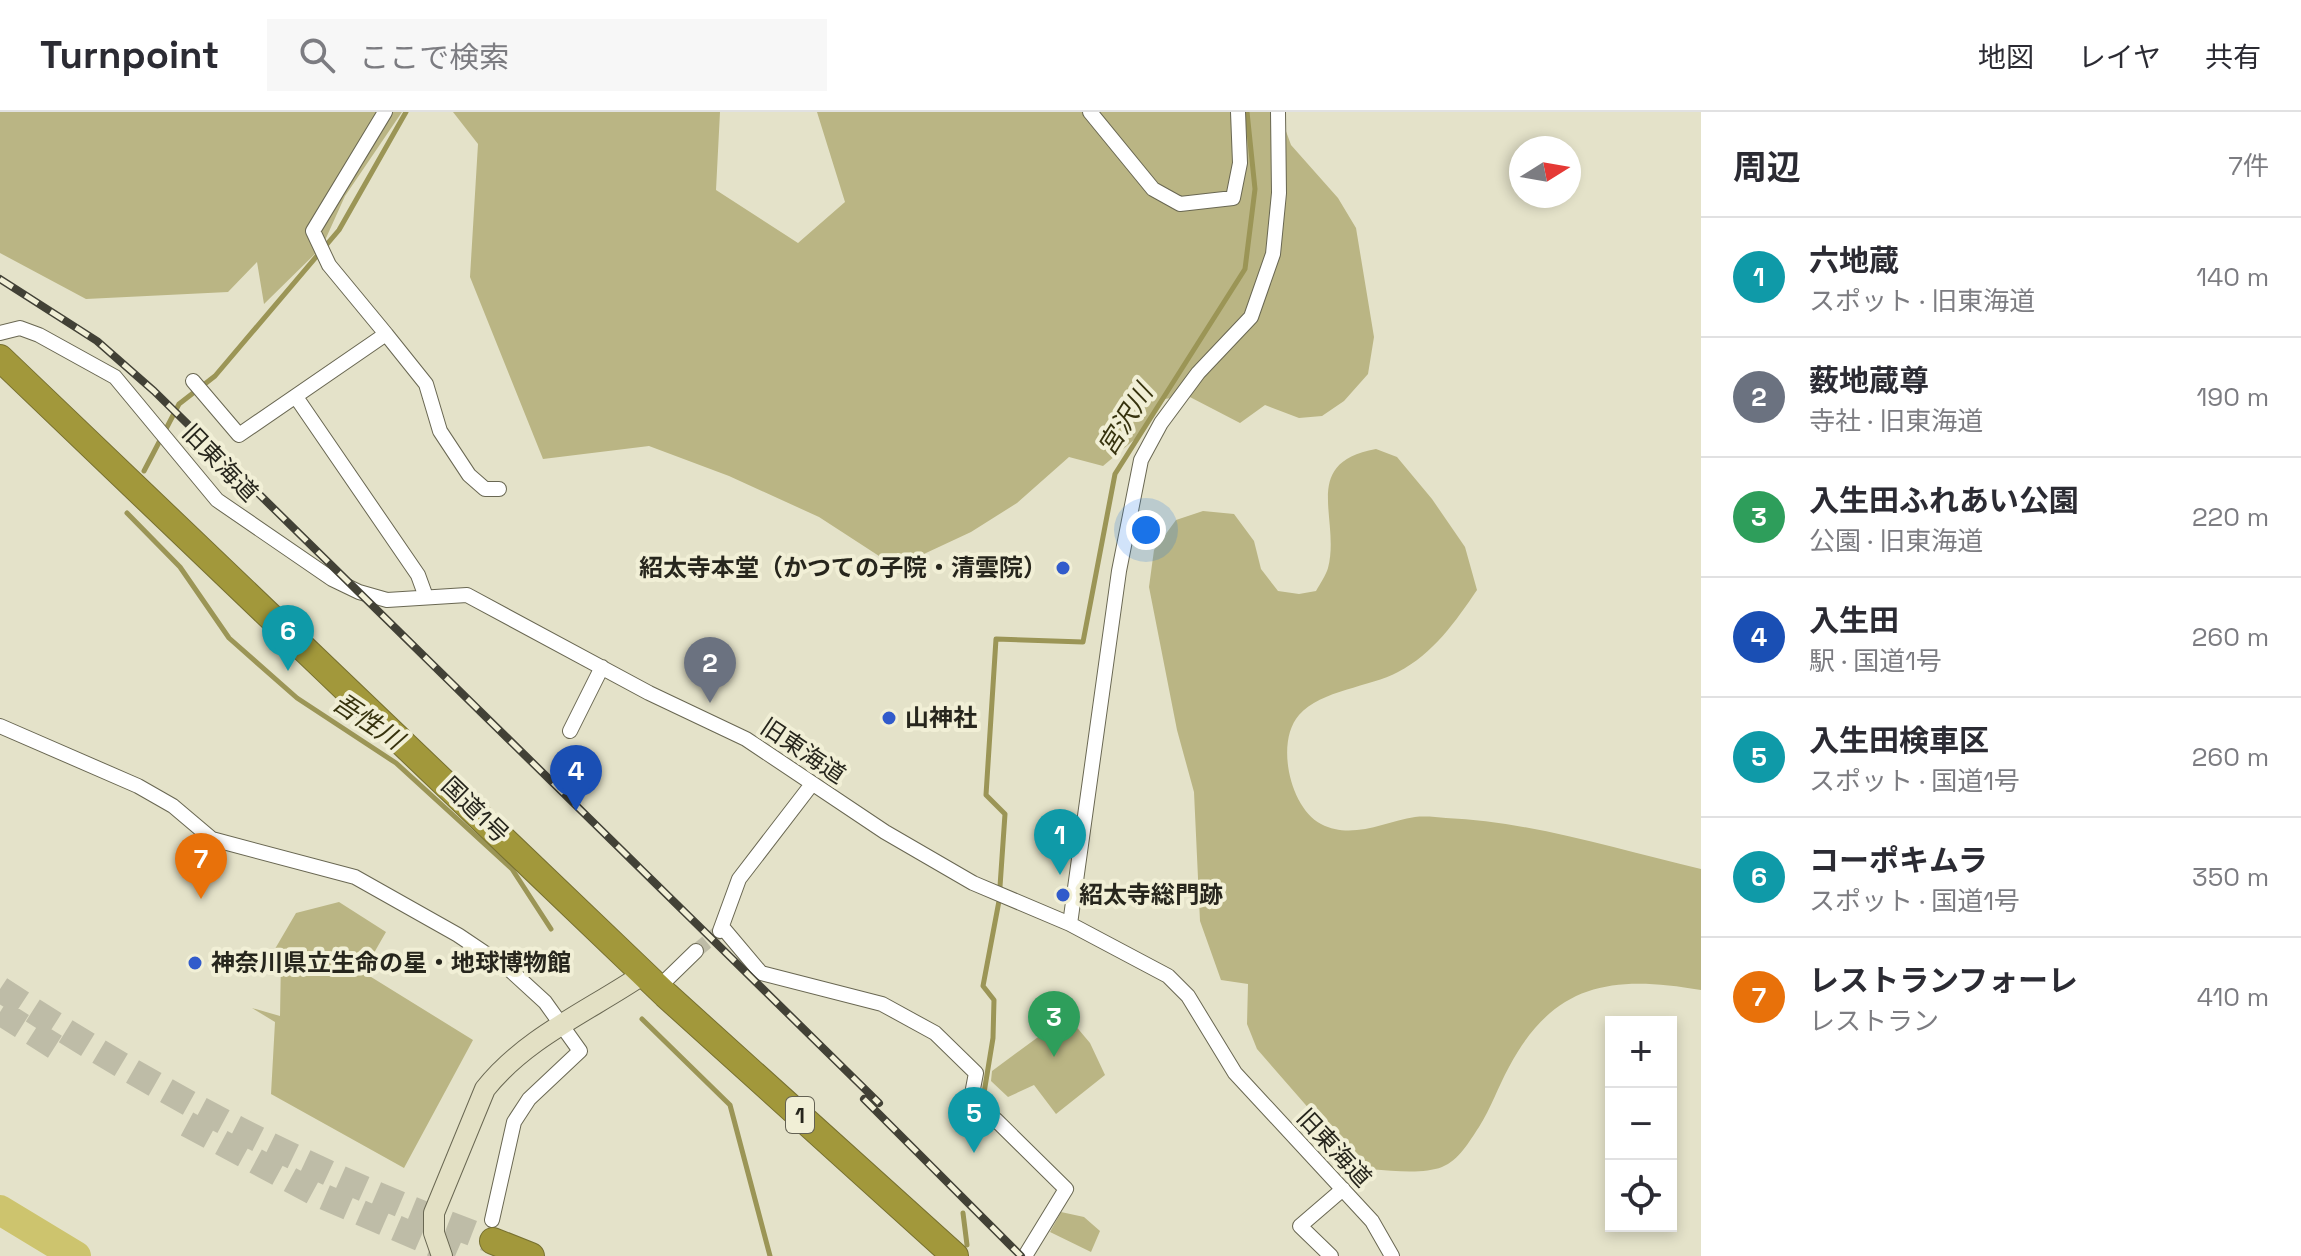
<!DOCTYPE html>
<html lang="ja">
<head>
<meta charset="utf-8">
<style>
	body { margin:0; font-family:"Space Grotesk","Noto Sans JP",sans-serif; background:#f7f7f7; color:#2b2b33 }
	.controls { position:absolute; right:24px; bottom:24px; display:grid; overflow:hidden; border-radius:0px; box-shadow:0 4px 12px #0003 }
	.controls button { width:72px; height:72px; display:grid; place-items:center; padding:0; border:0; border-bottom:2px solid #e1e1e2; background:#fff; color:#2b2b33; font:40px sans-serif }
	.compass { position:absolute; left:1509px; top:24px; width:72px; height:72px; border-radius:50%; background:#fff; box-shadow:0 4px 12px #0003; rotate:79deg }
	.you { position:absolute; left:1146px; top:418px; width:28px; height:28px; margin:-20px; border:6px solid #fff; border-radius:50%; background:#1a73e8; box-shadow:0 0 0 12px #1a73e833 }
	.badge { display:grid; place-items:center; width:52px; height:52px; border-radius:50%; background:#315bcb; color:#fff; font-size:26px; font-weight:700 }
	.pin { position:absolute; translate:-50% -66px; filter:drop-shadow(0 2px 4px #0008) }
	.pin::after { content:''; position:absolute; top:42px; width:28px; height:24px; background:inherit; clip-path:polygon(0 0,100% 0,50% 100%) }
	.list { margin:0; padding:0; list-style:none }
	h2 { display:flex; justify-content:space-between; align-items:center; height:104px; margin:0; padding:0 32px; font-size:34px }
	h2 small { font-size:26px; font-weight:400; color:#7c7c81 }
	.list li { display:grid; grid-template-columns:52px 1fr auto; gap:24px; align-items:center; box-sizing:border-box; height:120px; padding:0 32px; border-top:2px solid #e1e1e2 }
	.list b { display:block; font-size:30px; white-space:nowrap }
	.list p { margin:0; font-size:26px; white-space:nowrap; color:#7c7c81 }
	.list em { font-size:26px; font-style:normal; color:#7c7c81 }
	.icon { flex:none; width:44px; height:44px; fill:none; stroke:currentColor; stroke-width:2; stroke-linecap:round; stroke-linejoin:round }
	.map { position:relative; flex:none; width:1701px; height:1144px; overflow:hidden }
	header { display:flex; align-items:center; gap:48px; box-sizing:border-box; height:112px; padding:0 40px; background:#fff; border-bottom:2px solid #e1e1e2 }
	header strong { font-size:38px }
	nav { display:flex; gap:44px; margin-inline-start:auto; font-size:28px }
	.search { width:560px; height:72px; background:#f7f7f7; display:flex; align-items:center; gap:20px; box-sizing:border-box; padding:0 28px; border-radius:0px; color:#7c7c81; font-size:30px }
	main { display:flex }
	aside { flex:1; background:#fff }
	.map>svg:first-child { display:block }
	.green { fill:#bab584 }
	.lines { fill:none; stroke-linecap:round; stroke-linejoin:round }
	.stream { stroke:#9b9556; stroke-width:5 }
	.river { stroke:#cdc46e; stroke-width:30 }
	.street-tunnel { stroke:#bebca7; stroke-width:14; stroke-dasharray:14 7; stroke-linecap:butt }
	.highway-tunnel { stroke:#bebca7; stroke-width:26; stroke-dasharray:26 13; stroke-linecap:butt }
	.street-casing { stroke:#696752; stroke-width:16 }
	.secondary-casing { stroke:#696752; stroke-width:22 }
	.highway-casing { stroke:#777030; stroke-width:28 }
	.street { stroke:#fff; stroke-width:14 }
	.secondary { stroke:#e3e0c4; stroke-width:20 }
	.highway { stroke:#a2983b; stroke-width:26 }
	.rail-casing { stroke:#424136; stroke-width:8 }
	.rail { stroke:#f1efd6; stroke-width:5; stroke-dasharray:15; stroke-linecap:butt }
	.poi-dot { fill:#315bcb; stroke:#f1efd6; stroke-width:3 }
	.labels { text-anchor:middle; stroke-width:8; stroke-linejoin:round; paint-order:stroke }
	.shield { fill:#f1efd6; stroke:#646254; stroke-width:2 }
	.shield-label { font-size:22px; font-weight:bold; fill:#27261d }
	.street-label { font-size:24px; fill:#27261d; stroke:#f1efd6 }
	.poi-label { font-size:24px; font-weight:bold; fill:#27261d; stroke:#f1efd6; text-anchor:start }
	.water-label { font-size:26px; font-style:italic; fill:#37330e; stroke:#f1efd6 }
</style>
</head>
<body>
<header>
<strong>Turnpoint</strong>
<div class="search"><svg class="icon" aria-label="search" viewBox="0 0 24 24"><circle cx="10" cy="10" r="6"/><path d="M15 15l6 6"/></svg>ここで検索</div>
<nav><a>地図</a><a>レイヤ</a><a>共有</a></nav>
</header>
<main>
<div class="map">
<svg width="1701" height="1144" viewBox="0 0 1701 1144">
	<rect width="100%" height="100%" fill="#e4e2c9"/>
	<path class="green" d="M 0,0 L 402,0 L 345,84 L 322,135 L 264,192 L 257,150 L 228,180 L 86,187 L 0,141 Z
		M 453,0 L 720,0 L 716,78 L 798,131 L 845,90 L 817,0 L 1279,0 L 1291,33 L 1338,86 L 1356,116 L 1374,225 L 1368,262 L 1344,289 L 1322,304 L 1299,306 L 1265,293 L 1240,311 L 1186,283 L 1160,288 L 1141,322 L 1103,354 L 1069,345 L 1017,391 L 971,420 L 896,455 L 819,405 L 729,364 L 649,334 L 543,347 L 470,165 L 478,32 Z
		M 1376,337 L 1397,345 L 1432,387 L 1465,435 L 1477,478 C 1456,509 1433,542 1398,560 C 1370,575 1321,578 1299,603 C 1275,630 1290,696 1321,712 C 1352,728 1384,710 1415,705 C 1425,704 1436,705 1446,706 C 1529,709 1619,738 1701,757 L 1701,878 C 1613,863 1554,870 1509,955 C 1498,975 1491,996 1479,1015 C 1469,1030 1459,1048 1442,1055 C 1417,1065 1366,1055 1338,1055 L 1321,1033 L 1311,999 L 1257,937 L 1247,912 L 1248,872 L 1221,868 L 1200,809 L 1194,680 L 1177,618 L 1149,475 L 1154,438 L 1176,408 L 1203,399 L 1234,402 L 1254,429 L 1261,457 L 1278,479 L 1299,482 L 1316,479 C 1320,472 1326,463 1328,456 C 1341,406 1299,351 1376,337 Z
		M 339,790 L 386,820 L 363,860 L 473,928 L 404,1056 L 271,982 L 275,910 L 252,896 L 280,904 L 281,847 L 272,842 L 296,801 Z
		M 1074,912 L 1090,931 L 1105,963 L 1056,1002 L 1034,973 L 1008,985 L 991,969 L 992,959 L 1045,920 L 1060,924 Z
		M 1061,1100 L 1084,1105 L 1100,1119 L 1091,1140 L 1050,1120 Z"/>
	<g class="lines">
		<path class="stream" d="M 144,359 L 179,292 L 215,264 L 339,118 L 406,0
			M 127,401 L 180,455 L 229,526 L 297,586 L 396,651 L 512,757 L 551,817
			M 642,907 L 730,993 L 770,1144
			M 983,987 L 993,926 L 994,888 L 983,874 L 999,789 L 1005,702 L 986,683 L 996,527 L 1083,530 L 1115,362 L 1245,157 L 1255,77 L 1247,0
			M 963,1101 L 967,1133"/>
		<path class="river" d="M 0,1098 L 76,1144"/>
		<path class="street-tunnel" d="M 696,839 L 720,819"/>
		<path class="highway-tunnel" d="M 0,877 C 160,983 313,1062 493,1129
			M 0,900 L 60,938
			M 187,1012 L 313,1080 L 461,1144"/>
		<defs>
			<path id="street" d="M 1090,0 L 1153,77 L 1180,92 L 1233,86 L 1240,51 L 1238,0
				M 0,221 L 20,216 L 39,223 L 115,265 L 217,388 L 332,467 L 359,480 L 387,488 L 467,483 L 649,581 L 746,627 L 885,720 L 973,771 L 1070,812 L 1168,864 L 1188,884 L 1235,961 L 1372,1109 L 1392,1144
				M 386,222 L 426,272 L 440,319 L 469,363 L 485,377 L 499,377
				M 193,269 L 239,323 L 386,222 L 329,153 L 313,119 L 385,0
				M 296,285 L 418,463 L 426,485
				M 0,614 L 138,674 L 173,694 L 212,727 L 355,765 L 458,823 L 510,858 L 545,890 L 580,939 L 529,987 L 514,1010 L 492,1108
				M 570,619 L 602,555
				M 1070,812 L 1119,459 L 1141,348 L 1161,311 L 1198,261 L 1251,205 L 1273,142 L 1279,81 L 1278,0
				M 723,816 L 761,861 L 882,892 L 935,921 L 976,961 L 972,982 L 975,994 L 996,1008 L 1066,1077 L 1025,1144
				M 720,819 L 739,767 L 812,672
				M 659,875 L 696,839
				M 1331,1144 L 1300,1114 L 1343,1077"/>
			<path id="secondary" d="M 442,1144 L 434,1121 L 434,1101 L 485,977 C 526,925 591,898 645,861"/>
			<path id="highway" d="M 0,246 L 666,883 L 955,1144
				M 493,1129 L 531,1144"/>
		</defs>
		<use href="#street" class="street-casing"/>
		<use href="#secondary" class="secondary-casing"/>
		<use href="#highway" class="highway-casing"/>
		<use href="#street" class="street"/>
		<use href="#secondary" class="secondary"/>
		<use href="#highway" class="highway"/>
		<defs>
			<path id="rail" d="M 0,167 L 97,229 L 154,279 L 879,991
				M 864,987 L 1021,1144"/>
		</defs>
		<use href="#rail" class="rail-casing"/>
		<use href="#rail" class="rail"/>
	</g>
	<g class="poi-dot">
		<circle cx="1063" cy="456" r="8"/>
		<circle cx="889" cy="606" r="8"/>
		<circle cx="1063" cy="783" r="8"/>
		<circle cx="195" cy="851" r="8"/>
	</g>
	<g class="labels">
		<rect class="shield" x="786" y="985" width="28" height="36" rx="6"/>
		<g class="shield-label">
			<text x="800" y="1011">1</text>
		</g>
		<g class="street-label">
			<text transform="translate(220 351) rotate(46)" y="8">旧東海道</text>
			<text transform="translate(803 639) rotate(34)" y="8">旧東海道</text>
			<text transform="translate(475 698) rotate(44)" y="8">国道1号</text>
			<text transform="translate(1334 1036) rotate(47)" y="8">旧東海道</text>
		</g>
		<g class="poi-label">
			<text x="1047" y="464" text-anchor="end">紹太寺本堂（かつての子院・清雲院）</text>
			<text x="905" y="614">山神社</text>
			<text x="1079" y="791">紹太寺総門跡</text>
			<text x="211" y="859">神奈川県立生命の星・地球博物館</text>
		</g>
		<g class="water-label">
			<text transform="translate(1125 308) rotate(-58)" y="9">宮沢川</text>
			<text transform="translate(368 609) rotate(34)" y="9">吾性川</text>
		</g>
	</g>
</svg>
<div class="controls">
<button>+</button>
<button>−</button>
<button><svg class="icon" aria-label="locate" viewBox="0 0 24 24"><circle cx="12" cy="12" r="6"/><path d="M12 2v4M12 18v4M2 12h4M18 12h4"/></svg></button>
</div>
<svg class="compass" viewBox="-18 -18 36 36"><path d="M0-13l5 13h-10z" fill="#e53935"/><path d="M0 13l5-13h-10z" fill="#7c7c81"/></svg>
<div class="you"></div>
<div class="pin badge" style="left:1060px;top:763px;background:#0f9aa8">1</div>
<div class="pin badge" style="left:710px;top:591px;background:#6b7280">2</div>
<div class="pin badge" style="left:1054px;top:945px;background:#2e9e5b">3</div>
<div class="pin badge" style="left:576px;top:699px;background:#1a4fb4">4</div>
<div class="pin badge" style="left:974px;top:1041px;background:#0f9aa8">5</div>
<div class="pin badge" style="left:288px;top:559px;background:#0f9aa8">6</div>
<div class="pin badge" style="left:201px;top:787px;background:#e8710a">7</div>
</div>
<aside>
<h2>周辺<small>7件</small></h2>
<ul class="list">
<li><span class="badge" style="background:#0f9aa8">1</span><div><b>六地蔵</b><p>スポット · 旧東海道</p></div><em>140 m</em></li>
<li><span class="badge" style="background:#6b7280">2</span><div><b>薮地蔵尊</b><p>寺社 · 旧東海道</p></div><em>190 m</em></li>
<li><span class="badge" style="background:#2e9e5b">3</span><div><b>入生田ふれあい公園</b><p>公園 · 旧東海道</p></div><em>220 m</em></li>
<li><span class="badge" style="background:#1a4fb4">4</span><div><b>入生田</b><p>駅 · 国道1号</p></div><em>260 m</em></li>
<li><span class="badge" style="background:#0f9aa8">5</span><div><b>入生田検車区</b><p>スポット · 国道1号</p></div><em>260 m</em></li>
<li><span class="badge" style="background:#0f9aa8">6</span><div><b>コーポキムラ</b><p>スポット · 国道1号</p></div><em>350 m</em></li>
<li><span class="badge" style="background:#e8710a">7</span><div><b>レストランフォーレ</b><p>レストラン</p></div><em>410 m</em></li>
</ul>
</aside>
</main>
</body>
</html>
